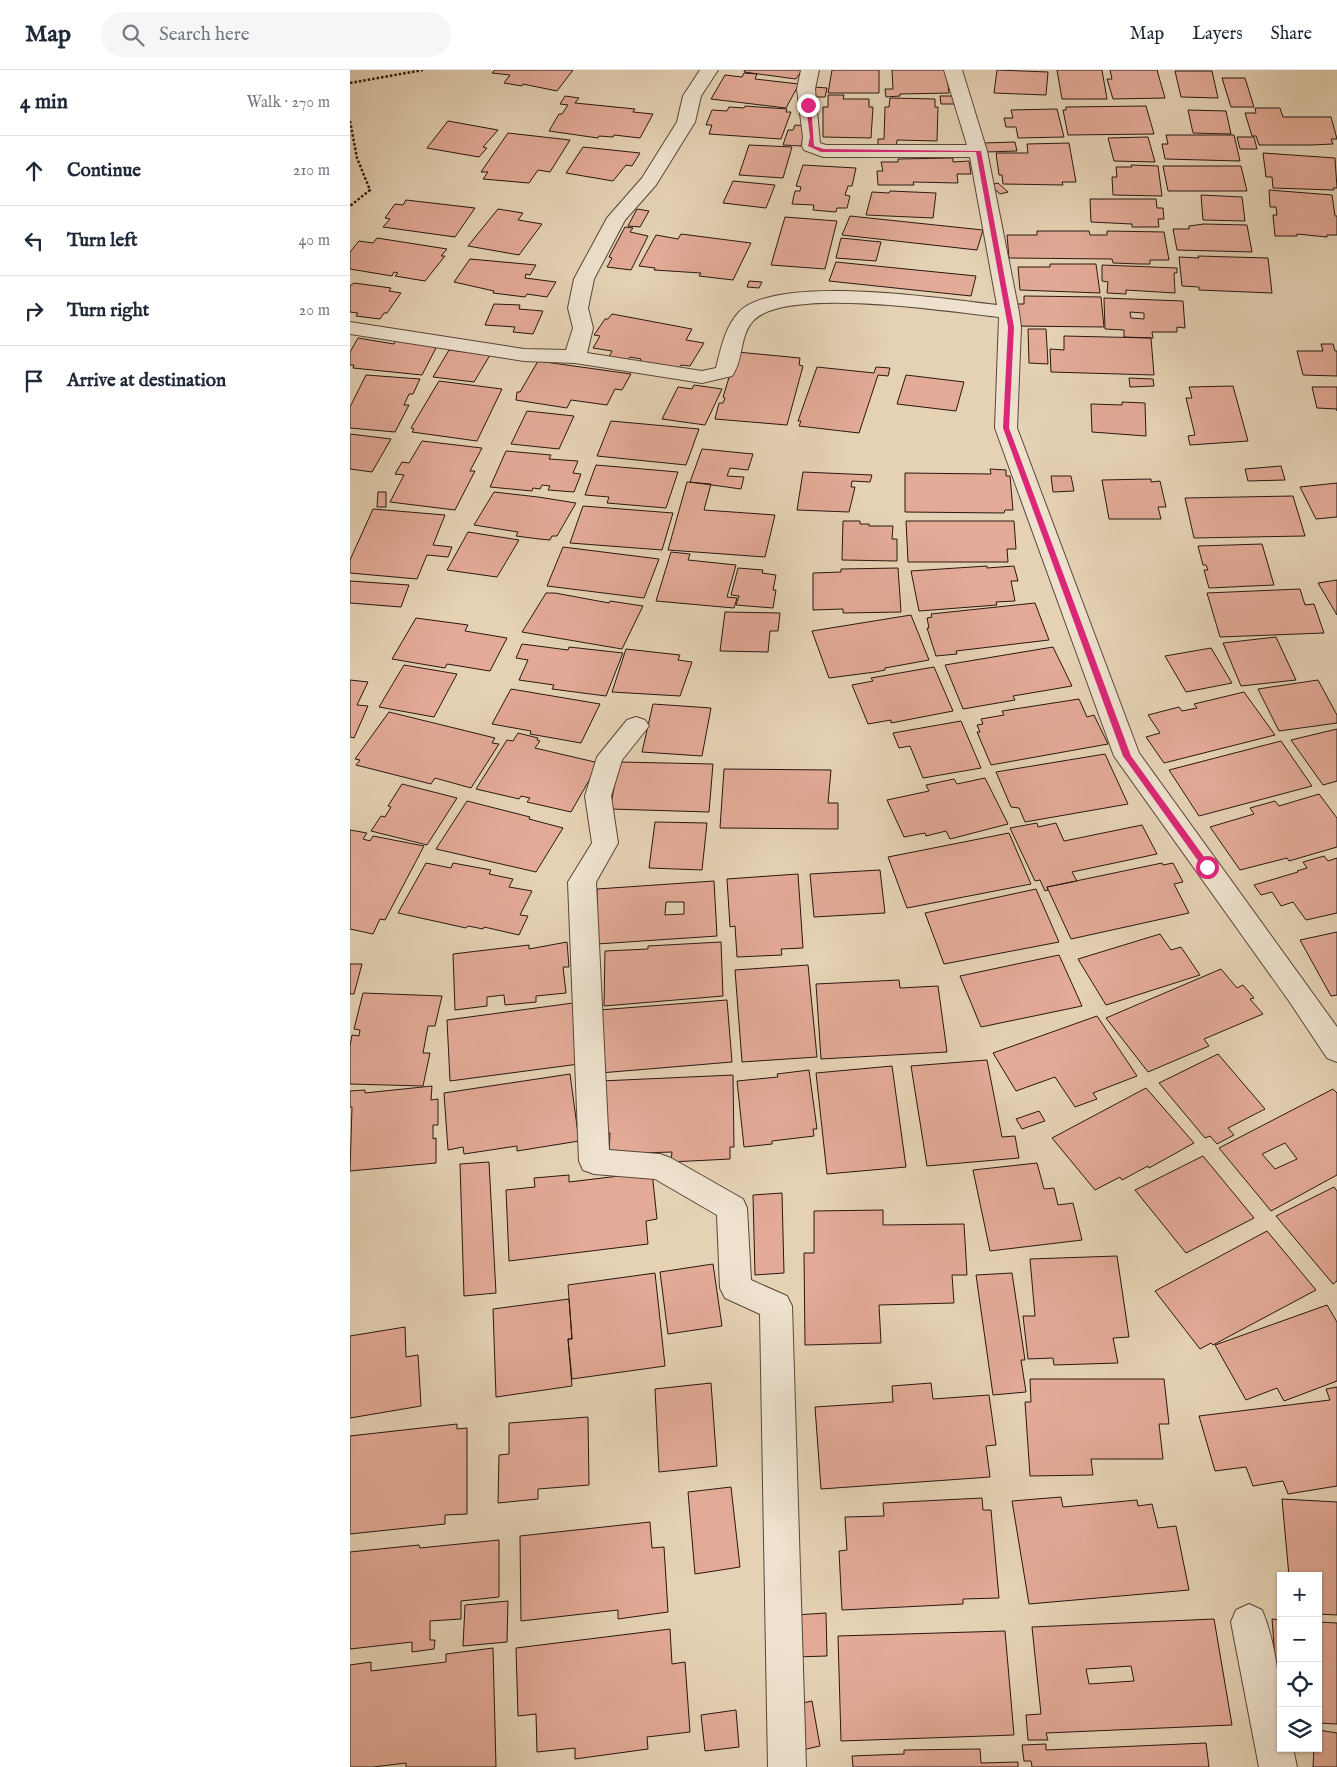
<!DOCTYPE html>
<html lang="en">
<head>
<meta charset="utf-8">
<style>
	body { margin:0; font-family:"IM FELL English",serif; background:#f6f6f7; color:#1f2937 }
	.controls { position:absolute; right:15px; bottom:15px; display:grid; overflow:hidden; border-radius:0px; box-shadow:0 1px 4px #0004 }
	.controls button { width:45px; height:45px; display:grid; place-items:center; padding:0; border:0; border-bottom:1px solid #e0e1e3; background:#fff; color:#1f2937; font:25px sans-serif }
	.stop { position:absolute; width:15px; height:15px; margin:-11px; border:4px solid #db2777; border-radius:50%; background:#fff }
	.stop.end { background:#db2777; border-color:#fff; box-shadow:0 1px 5px #0008 }
	.list { margin:0; padding:0; list-style:none }
	h2 { display:flex; justify-content:space-between; align-items:center; height:65px; margin:0; padding:0 20px; font-size:21px }
	h2 small { font-size:16px; font-weight:400; color:#747a83 }
	.list li { display:grid; grid-template-columns:32px 1fr auto; gap:15px; align-items:center; box-sizing:border-box; height:70px; padding:0 20px; border-top:1px solid #e0e1e3 }
	.list b { display:block; font-size:19px; white-space:nowrap }
	.list em { font-size:16px; font-style:normal; color:#747a83 }
	.icon { flex:none; width:28px; height:28px; fill:none; stroke:currentColor; stroke-width:2; stroke-linecap:round; stroke-linejoin:round }
	.map { position:relative; flex:none; width:987px; height:1697px; overflow:hidden }
	header { display:flex; align-items:center; gap:30px; box-sizing:border-box; height:70px; padding:0 25px; background:#fff; border-bottom:1px solid #e0e1e3 }
	header strong { font-size:24px }
	nav { display:flex; gap:28px; margin-inline-start:auto; font-size:18px }
	.search { width:350px; height:45px; background:#f6f6f7; display:flex; align-items:center; gap:12px; box-sizing:border-box; padding:0 18px; border-radius:28px; color:#747a83; font-size:19px }
	main { display:flex }
	aside { flex:1; background:#fff }
	.map>svg:first-child { display:block }
	.building { fill:#e3aa97; stroke:#291710; fill-rule:evenodd }
	.lines { fill:none; stroke-linecap:round; stroke-linejoin:round }
	.minor-casing { stroke:#584639; stroke-width:2 }
	.path { stroke:#291710; stroke-width:2.5; stroke-dasharray:2.5 2; stroke-linecap:butt }
	.minor { fill:#eee2ce; fill-rule:evenodd }
	.route { fill:#db2777 }
</style>
</head>
<body>
<header>
<strong>Map</strong>
<div class="search"><svg class="icon" aria-label="search" viewBox="0 0 24 24"><circle cx="10" cy="10" r="6"/><path d="M15 15l6 6"/></svg>Search here</div>
<nav><a>Map</a><a>Layers</a><a>Share</a></nav>
</header>
<main>
<aside>
<h2>4 min<small>Walk · 270 m</small></h2>
<ul class="list">
<li><svg class="icon" aria-label="ahead" viewBox="0 0 24 24"><path d="M12 20V5M6 11l6-6 6 6"/></svg><div><b>Continue</b></div><em>210 m</em></li>
<li><svg class="icon" aria-label="left" viewBox="0 0 24 24"><path d="M17 20v-9H6M10 6l-5 5 5 5"/></svg><div><b>Turn left</b></div><em>40 m</em></li>
<li><svg class="icon" aria-label="right" viewBox="0 0 24 24"><path d="M7 20v-9h11M14 6l5 5-5 5"/></svg><div><b>Turn right</b></div><em>20 m</em></li>
<li><svg class="icon" aria-label="arrive" viewBox="0 0 24 24"><path d="M6 21V4h12l-3 4 3 4H6"/></svg><div><b>Arrive at destination</b></div></li>
</ul>
</aside>
<div class="map">
<svg width="987" height="1697" viewBox="0 0 987 1697">
	<rect width="100%" height="100%" fill="#e5d2b4"/>
	<filter id="stains"><feTurbulence type="fractalNoise" baseFrequency=".004" numOctaves="4"/><feColorMatrix values="0 0 0 0 .2 0 0 0 0 .09 0 0 0 0 .02 0 0 0 .5 -.17"/></filter>
	<radialGradient id="worn" r=".72"><stop offset=".6" stop-color="#630" stop-opacity="0"/><stop offset="1" stop-color="#630" stop-opacity=".3"/></radialGradient>
	<path class="building" d="M 145,0 L 223,0 L 207,21 L 173,14 L 172,16 L 154,13 L 160,5 L 142,3 Z
		M 395,0 L 452,0 L 446,9 L 394,2 Z
		M 482,0 L 529,0 L 529,23 L 478,23 Z
		M 542,0 L 596,0 L 599,23 L 550,24 L 550,26 L 536,27 L 535,19 L 543,19 Z
		M 647,0 L 698,2 L 696,25 L 644,23 Z
		M 707,0 L 752,0 L 757,29 L 712,29 Z
		M 760,0 L 807,0 L 815,28 L 763,29 L 757,9 L 762,9 Z
		M 825,1 L 862,1 L 868,28 L 831,27 Z
		M 394,3 L 407,4 L 405,9 L 449,14 L 436,38 L 361,29 L 375,5 L 392,7 Z
		M 872,8 L 895,8 L 904,37 L 881,37 Z
		M 464,17 L 477,18 L 475,27 L 462,27 Z
		M 478,25 L 494,25 L 493,29 L 519,29 L 519,37 L 523,37 L 521,68 L 473,67 L 473,37 L 478,37 Z
		M 215,26 L 229,28 L 225,33 L 285,39 L 283,42 L 303,44 L 290,68 L 264,65 L 263,67 L 249,66 L 248,68 L 199,61 L 209,44 L 212,44 L 218,35 L 210,34 Z
		M 590,26 L 604,26 L 605,34 L 591,34 Z
		M 540,28 L 585,29 L 585,37 L 588,37 L 587,71 L 547,70 L 546,79 L 528,78 L 528,69 L 534,69 L 535,37 L 539,37 Z
		M 395,36 L 437,39 L 436,42 L 441,42 L 431,69 L 359,64 L 362,55 L 356,55 L 362,40 L 377,41 L 379,37 L 394,38 Z
		M 796,36 L 804,64 L 718,65 L 713,40 L 716,40 L 716,37 Z
		M 905,38 L 930,38 L 933,47 L 981,47 L 987,69 L 981,69 L 983,74 L 961,75 L 909,75 L 906,66 L 902,66 L 895,43 L 906,43 Z
		M 707,39 L 714,67 L 668,68 L 666,57 L 656,57 L 654,48 L 663,48 L 661,40 Z
		M 838,40 L 876,41 L 881,64 L 843,63 Z
		M 98,51 L 148,60 L 133,77 L 137,78 L 129,87 L 77,78 Z
		M 445,55 L 457,56 L 451,76 L 433,75 L 438,60 L 443,60 Z
		M 158,63 L 220,70 L 200,102 L 188,100 L 179,113 L 133,109 L 138,102 L 131,102 Z
		M 816,65 L 884,65 L 890,91 L 815,89 L 812,74 L 818,74 Z
		M 798,67 L 805,92 L 764,91 L 758,68 Z
		M 887,67 L 904,67 L 907,79 L 890,79 Z
		M 665,72 L 667,81 L 636,82 L 634,73 Z
		M 719,73 L 726,112 L 712,112 L 713,115 L 653,114 L 652,105 L 649,105 L 646,83 L 678,83 L 677,74 Z
		M 399,75 L 442,77 L 433,108 L 389,105 Z
		M 233,77 L 290,83 L 282,96 L 276,95 L 263,111 L 216,103 Z
		M 913,83 L 985,88 L 987,118 L 983,118 L 984,120 L 923,118 L 922,107 L 916,107 Z
		M 603,88 L 603,92 L 619,91 L 621,104 L 607,104 L 608,113 L 563,112 L 564,115 L 528,115 L 527,101 L 533,101 L 531,92 L 548,92 L 548,89 Z
		M 453,95 L 506,98 L 502,116 L 498,116 L 495,125 L 500,126 L 497,138 L 487,138 L 486,142 L 463,140 L 464,135 L 442,134 L 445,121 L 450,121 L 451,117 L 446,116 Z
		M 781,95 L 808,96 L 812,126 L 763,125 L 762,107 L 767,107 L 766,97 L 782,97 Z
		M 813,96 L 891,96 L 897,121 L 818,121 Z
		M 383,111 L 425,115 L 416,138 L 373,133 Z
		M 648,113 L 658,122 L 650,124 L 640,115 Z
		M 919,120 L 982,125 L 985,146 L 987,146 L 987,165 L 977,165 L 977,167 L 947,164 L 947,166 L 925,166 L 923,145 L 927,145 L 926,137 L 920,137 Z
		M 540,121 L 586,123 L 583,148 L 516,145 L 522,122 L 539,123 Z
		M 851,125 L 892,127 L 895,151 L 853,150 Z
		M 740,129 L 806,129 L 807,138 L 813,138 L 814,149 L 808,149 L 809,157 L 782,157 L 782,154 L 741,152 Z
		M 56,130 L 125,138 L 105,167 L 33,157 L 40,149 L 35,148 L 45,134 L 53,135 Z
		M 148,139 L 173,143 L 168,150 L 192,154 L 169,185 L 118,176 Z
		M 287,139 L 299,141 L 290,157 L 278,156 Z
		M 500,146 L 633,160 L 627,180 L 492,165 Z
		M 435,147 L 487,151 L 475,199 L 421,195 Z
		M 854,154 L 897,155 L 902,182 L 827,180 L 823,159 L 839,159 L 839,156 Z
		M 275,157 L 283,158 L 280,162 L 298,166 L 281,200 L 257,197 L 262,188 L 259,187 Z
		M 687,161 L 739,161 L 740,165 L 757,165 L 757,161 L 814,162 L 819,190 L 800,190 L 800,194 L 790,194 L 763,193 L 762,189 L 659,188 L 657,165 L 687,165 Z
		M 331,164 L 401,173 L 383,210 L 349,206 L 351,203 L 304,200 L 305,198 L 289,196 L 306,165 L 328,169 Z
		M 27,168 L 97,179 L 91,186 L 95,186 L 75,211 L 45,206 L 48,203 L 44,202 L 42,206 L 0,199 L 0,182 L 9,171 L 23,173 Z
		M 491,168 L 531,172 L 526,191 L 486,188 Z
		M 848,186 L 918,188 L 922,223 L 849,220 L 849,217 L 832,216 L 829,187 L 849,188 Z
		M 120,189 L 186,195 L 180,205 L 176,204 L 175,208 L 206,212 L 197,227 L 177,224 L 175,227 L 143,223 L 144,221 L 104,212 Z
		M 486,192 L 626,206 L 621,226 L 479,211 Z
		M 700,194 L 746,194 L 750,223 L 670,220 L 668,197 L 700,197 Z
		M 752,195 L 827,198 L 827,203 L 824,203 L 825,223 L 776,220 L 776,224 L 757,223 L 758,212 L 752,211 Z
		M 399,211 L 412,212 L 409,218 L 397,217 Z
		M 4,213 L 41,218 L 39,221 L 51,223 L 37,243 L 34,243 L 30,249 L 6,246 L 8,243 L 0,242 L 0,216 Z
		M 674,226 L 751,227 L 754,257 L 666,256 L 665,234 L 674,234 Z
		M 754,228 L 833,231 L 835,258 L 827,257 L 827,262 L 802,262 L 803,268 L 774,267 L 774,260 L 755,259 ZM 780,242 L 794,243 L 794,249 L 781,248 Z
		M 144,234 L 170,235 L 169,239 L 193,241 L 183,264 L 163,262 L 165,257 L 135,255 Z
		M 262,244 L 342,259 L 336,270 L 354,273 L 340,296 L 331,295 L 329,298 L 290,292 L 291,289 L 280,287 L 278,290 L 259,287 L 262,281 L 243,278 L 250,266 L 244,265 L 255,249 L 258,249 Z
		M 678,259 L 696,259 L 698,294 L 679,293 Z
		M 714,266 L 801,268 L 804,305 L 701,302 L 700,279 L 714,280 Z
		M 8,268 L 44,274 L 46,270 L 88,274 L 72,305 L 3,298 L 4,295 L 0,295 L 0,282 Z
		M 971,274 L 983,274 L 985,281 L 987,281 L 987,306 L 953,305 L 947,281 L 973,281 Z
		M 99,280 L 140,285 L 124,312 L 83,307 Z
		M 387,282 L 450,288 L 449,295 L 453,296 L 437,355 L 365,349 L 369,333 L 373,333 L 375,328 L 373,327 Z
		M 188,291 L 281,304 L 272,320 L 265,319 L 257,335 L 221,330 L 217,338 L 166,330 L 167,322 L 170,322 Z
		M 467,297 L 524,303 L 526,297 L 540,298 L 538,306 L 528,305 L 509,363 L 449,356 L 451,351 L 448,351 Z
		M 16,305 L 70,309 L 63,324 L 59,324 L 54,335 L 59,335 L 45,362 L 0,358 L 0,337 Z
		M 556,305 L 614,312 L 606,341 L 547,334 Z
		M 779,308 L 803,309 L 804,316 L 780,317 Z
		M 89,311 L 152,319 L 127,371 L 62,362 L 64,359 L 61,358 Z
		M 344,315 L 372,319 L 355,355 L 312,349 L 328,317 L 342,319 Z
		M 883,316 L 898,371 L 840,375 L 838,366 L 845,365 L 836,328 L 842,328 L 839,317 Z
		M 962,317 L 987,317 L 987,341 L 987,339 L 967,338 Z
		M 772,332 L 795,333 L 796,366 L 742,362 L 741,334 L 772,335 Z
		M 177,341 L 224,346 L 209,379 L 161,374 Z
		M 261,351 L 349,359 L 336,395 L 247,386 Z
		M 0,364 L 41,369 L 22,402 L 0,399 Z
		M 72,371 L 132,378 L 120,401 L 125,401 L 105,440 L 40,432 L 54,405 L 45,404 L 52,392 L 59,393 Z
		M 352,379 L 403,384 L 398,400 L 380,398 L 377,406 L 394,407 L 391,419 L 340,412 Z
		M 156,381 L 201,385 L 199,389 L 228,391 L 223,403 L 231,404 L 224,422 L 198,420 L 200,416 L 192,415 L 190,419 L 183,418 L 182,421 L 140,417 Z
		M 246,395 L 328,402 L 316,438 L 257,433 L 259,427 L 235,425 Z
		M 931,396 L 935,410 L 898,411 L 895,399 Z
		M 640,399 L 656,400 L 656,406 L 660,406 L 663,440 L 655,440 L 654,443 L 555,442 L 555,403 L 641,404 Z
		M 453,402 L 522,405 L 520,412 L 502,411 L 501,417 L 505,417 L 499,442 L 447,440 Z
		M 701,406 L 721,406 L 724,421 L 703,422 Z
		M 801,409 L 801,412 L 810,411 L 816,437 L 808,437 L 811,449 L 759,449 L 752,410 Z
		M 337,412 L 361,414 L 354,440 L 425,445 L 415,487 L 318,480 Z
		M 987,413 L 987,447 L 966,449 L 950,417 Z
		M 28,422 L 36,422 L 36,437 L 27,437 Z
		M 144,422 L 188,427 L 226,433 L 207,466 L 202,466 L 200,470 L 189,469 L 166,466 L 168,462 L 124,455 Z
		M 943,426 L 955,466 L 844,468 L 835,428 Z
		M 233,436 L 323,443 L 312,480 L 220,473 Z
		M 23,439 L 95,445 L 83,475 L 102,477 L 98,487 L 77,485 L 67,509 L 0,503 L 0,490 Z
		M 493,451 L 510,451 L 510,454 L 519,454 L 519,456 L 543,456 L 542,469 L 547,469 L 547,491 L 492,490 Z
		M 556,451 L 664,451 L 666,479 L 657,479 L 658,492 L 558,492 Z
		M 118,462 L 169,470 L 147,507 L 97,500 Z
		M 912,474 L 924,515 L 859,518 L 854,500 L 858,500 L 856,495 L 853,495 L 848,476 Z
		M 213,477 L 309,489 L 294,528 L 197,516 Z
		M 321,482 L 340,484 L 338,490 L 386,495 L 377,527 L 387,528 L 384,538 L 306,531 Z
		M 637,496 L 637,498 L 664,496 L 668,511 L 661,511 L 665,531 L 646,532 L 647,535 L 569,541 L 561,501 Z
		M 388,498 L 413,500 L 412,503 L 426,505 L 423,520 L 426,520 L 423,538 L 386,535 L 389,526 L 381,525 Z
		M 548,498 L 551,542 L 493,543 L 493,539 L 463,540 L 463,503 L 491,502 L 491,499 Z
		M 987,510 L 987,545 L 968,513 Z
		M 0,511 L 59,515 L 51,537 L 0,533 Z
		M 950,519 L 955,535 L 964,534 L 974,563 L 870,567 L 857,523 Z
		M 196,523 L 205,523 L 259,533 L 260,531 L 293,536 L 272,579 L 172,562 Z
		M 685,533 L 699,570 L 606,581 L 607,584 L 586,586 L 577,558 L 579,558 L 577,548 L 582,547 L 581,544 Z
		M 375,542 L 430,543 L 428,561 L 420,561 L 418,582 L 370,581 Z
		M 561,545 L 579,590 L 535,598 L 535,600 L 525,602 L 479,608 L 462,561 Z
		M 66,548 L 118,555 L 115,561 L 157,568 L 140,601 L 97,594 L 95,598 L 42,589 Z
		M 926,567 L 946,610 L 891,616 L 873,573 Z
		M 172,574 L 218,580 L 219,577 L 273,583 L 256,626 L 202,619 L 204,615 L 169,610 L 178,590 L 166,588 Z
		M 703,577 L 722,616 L 663,626 L 665,630 L 613,639 L 595,595 Z
		M 861,578 L 882,613 L 836,622 L 815,586 Z
		M 276,579 L 330,585 L 328,590 L 342,592 L 330,626 L 262,622 Z
		M 54,595 L 107,604 L 84,647 L 29,637 Z
		M 584,597 L 603,641 L 541,653 L 541,650 L 518,654 L 502,615 L 523,611 L 521,608 Z
		M 0,610 L 18,612 L 7,635 L 18,636 L 4,668 L 0,667 Z
		M 968,610 L 987,645 L 987,653 L 929,661 L 908,619 Z
		M 161,619 L 250,634 L 231,673 L 180,664 L 181,661 L 142,654 Z
		M 894,622 L 925,665 L 814,693 L 796,667 L 810,663 L 798,645 L 829,637 L 832,641 L 847,638 L 844,634 Z
		M 729,629 L 737,647 L 744,645 L 758,674 L 641,695 L 627,662 L 630,662 L 627,655 L 633,654 L 631,649 L 654,645 L 652,641 Z
		M 303,634 L 361,638 L 352,686 L 292,682 Z
		M 39,642 L 145,668 L 142,673 L 149,674 L 121,718 L 85,708 L 81,714 L 6,695 L 10,690 L 5,689 Z
		M 611,651 L 631,698 L 573,708 L 560,676 L 549,678 L 543,663 Z
		M 987,659 L 987,711 L 973,715 L 941,670 Z
		M 168,663 L 188,668 L 187,670 L 190,671 L 185,678 L 249,693 L 221,742 L 177,732 L 180,728 L 171,726 L 169,729 L 126,719 L 157,670 L 163,671 Z
		M 931,671 L 962,716 L 849,746 L 819,700 Z
		M 755,684 L 778,734 L 675,752 L 669,738 L 661,737 L 646,702 Z
		M 269,692 L 363,694 L 359,742 L 260,739 Z
		M 374,699 L 481,700 L 478,733 L 488,733 L 488,759 L 370,758 Z
		M 635,708 L 658,754 L 600,769 L 596,761 L 576,766 L 575,763 L 554,767 L 537,730 L 579,721 L 576,715 L 604,709 L 607,714 Z
		M 52,714 L 107,728 L 77,775 L 21,761 L 31,746 L 35,747 L 41,737 L 38,736 Z
		M 969,724 L 987,748 L 987,777 L 939,791 L 937,788 L 890,800 L 860,757 L 904,744 L 900,738 L 925,731 L 929,736 Z
		M 117,731 L 180,747 L 179,749 L 213,758 L 186,802 L 86,779 Z
		M 305,752 L 357,753 L 352,800 L 299,798 Z
		M 687,753 L 688,757 L 706,753 L 714,771 L 792,755 L 807,784 L 722,802 L 727,811 L 697,817 L 698,820 L 695,821 L 690,810 L 685,811 L 660,758 Z
		M 0,760 L 17,763 L 13,769 L 20,771 L 23,766 L 74,776 L 35,850 L 30,849 L 23,864 L 0,859 Z
		M 659,763 L 681,814 L 557,838 L 538,787 Z
		M 974,786 L 978,791 L 987,788 L 987,843 L 956,850 L 943,832 L 931,836 L 922,822 L 911,825 L 904,815 L 948,802 L 947,801 L 957,798 L 953,792 Z
		M 76,793 L 101,798 L 103,793 L 141,800 L 139,804 L 163,809 L 159,817 L 182,821 L 170,845 L 178,846 L 169,865 L 134,857 L 133,859 L 118,856 L 116,858 L 48,843 Z
		M 812,793 L 813,795 L 823,793 L 833,812 L 824,814 L 839,843 L 721,869 L 697,817 Z
		M 530,800 L 535,843 L 464,847 L 460,804 Z
		M 448,804 L 453,878 L 431,879 L 432,885 L 387,887 L 385,856 L 380,857 L 377,809 Z
		M 364,811 L 367,866 L 247,874 L 247,819 ZM 316,832 L 334,832 L 334,844 L 315,845 Z
		M 686,819 L 709,872 L 594,894 L 575,843 Z
		M 987,862 L 987,925 L 981,926 L 950,870 Z
		M 810,864 L 821,880 L 831,877 L 850,905 L 756,935 L 728,889 Z
		M 217,872 L 219,897 L 213,897 L 216,923 L 186,926 L 186,932 L 155,935 L 154,925 L 137,927 L 137,936 L 105,940 L 103,884 L 179,875 L 179,879 Z
		M 371,872 L 373,926 L 254,936 L 255,881 L 298,879 L 298,876 Z
		M 709,885 L 732,936 L 631,957 L 610,906 Z
		M 0,894 L 12,894 L 4,924 L 0,924 Z
		M 458,895 L 467,987 L 392,992 L 385,900 Z
		M 871,899 L 887,918 L 893,915 L 904,928 L 900,929 L 913,944 L 854,969 L 859,976 L 798,1002 L 756,948 Z
		M 549,910 L 550,918 L 588,916 L 597,982 L 471,989 L 466,914 Z
		M 13,923 L 92,926 L 85,956 L 78,956 L 73,983 L 80,983 L 73,1016 L 0,1014 L 0,976 L 2,965 L 9,966 L 10,960 L 4,959 Z
		M 377,930 L 382,992 L 250,1003 L 249,940 Z
		M 223,933 L 229,994 L 100,1011 L 97,950 Z
		M 747,946 L 787,1006 L 743,1023 L 747,1029 L 725,1037 L 705,1007 L 666,1021 L 643,983 Z
		M 868,984 L 915,1039 L 878,1058 L 884,1065 L 867,1074 L 860,1066 L 855,1068 L 809,1013 Z
		M 637,990 L 652,1067 L 665,1066 L 669,1088 L 577,1096 L 561,996 Z
		M 542,996 L 556,1097 L 477,1104 L 466,1003 Z
		M 459,1000 L 467,1059 L 463,1059 L 464,1066 L 422,1071 L 422,1074 L 394,1077 L 387,1011 L 428,1007 L 427,1004 Z
		M 220,1004 L 229,1071 L 167,1081 L 167,1076 L 114,1084 L 113,1077 L 98,1080 L 94,1023 Z
		M 383,1005 L 384,1077 L 380,1077 L 380,1089 L 321,1092 L 322,1082 L 259,1084 L 260,1063 L 249,1064 L 251,1011 Z
		M 82,1016 L 81,1030 L 88,1029 L 88,1055 L 83,1055 L 83,1069 L 86,1068 L 86,1093 L 0,1101 L 2,1037 L 0,1037 L 0,1021 L 15,1020 L 15,1023 Z
		M 796,1018 L 844,1073 L 799,1098 L 798,1096 L 772,1110 L 770,1107 L 745,1120 L 702,1068 Z
		M 983,1019 L 987,1023 L 987,1105 L 921,1141 L 869,1078 ZM 935,1073 L 947,1089 L 925,1099 L 912,1084 Z
		M 689,1041 L 695,1051 L 672,1059 L 666,1049 Z
		M 853,1086 L 904,1148 L 836,1183 L 785,1120 Z
		M 139,1092 L 146,1223 L 114,1226 L 110,1094 Z
		M 687,1093 L 694,1119 L 704,1118 L 708,1135 L 723,1133 L 732,1170 L 640,1181 L 623,1100 Z
		M 302,1102 L 307,1149 L 296,1151 L 298,1174 L 159,1191 L 156,1120 L 185,1117 L 184,1108 L 219,1105 L 219,1112 Z
		M 984,1117 L 987,1121 L 987,1211 L 983,1214 L 926,1146 Z
		M 432,1123 L 434,1203 L 405,1205 L 403,1125 Z
		M 533,1140 L 533,1155 L 614,1154 L 617,1205 L 602,1205 L 604,1233 L 529,1235 L 531,1273 L 455,1275 L 454,1183 L 464,1183 L 464,1141 Z
		M 917,1161 L 966,1220 L 863,1275 L 861,1273 L 850,1279 L 805,1221 Z
		M 767,1186 L 779,1267 L 763,1268 L 768,1293 L 704,1295 L 703,1288 L 678,1289 L 673,1246 L 685,1246 L 680,1189 Z
		M 363,1194 L 372,1256 L 318,1264 L 310,1202 Z
		M 305,1203 L 315,1296 L 222,1309 L 218,1269 L 222,1269 L 218,1215 Z
		M 662,1203 L 675,1290 L 671,1290 L 676,1322 L 643,1325 L 626,1205 Z
		M 219,1229 L 222,1269 L 218,1269 L 222,1316 L 146,1327 L 143,1239 Z
		M 977,1235 L 987,1252 L 987,1311 L 934,1331 L 927,1318 L 896,1330 L 865,1275 Z
		M 55,1257 L 56,1287 L 68,1285 L 71,1336 L 0,1348 L 0,1266 Z
		M 680,1309 L 814,1309 L 819,1354 L 809,1354 L 813,1389 L 741,1389 L 743,1405 L 680,1406 L 675,1332 L 681,1332 Z
		M 361,1313 L 367,1396 L 309,1402 L 305,1319 Z
		M 581,1313 L 583,1329 L 639,1325 L 646,1375 L 636,1376 L 640,1407 L 471,1419 L 465,1337 L 543,1332 L 542,1316 Z
		M 987,1317 L 987,1416 L 938,1424 L 933,1411 L 903,1416 L 896,1397 L 865,1401 L 849,1346 L 980,1330 L 976,1319 Z
		M 238,1347 L 239,1415 L 188,1419 L 188,1429 L 148,1433 L 149,1385 L 159,1384 L 159,1353 Z
		M 107,1354 L 107,1359 L 117,1358 L 117,1444 L 95,1445 L 95,1454 L 0,1464 L 0,1366 Z
		M 381,1417 L 390,1497 L 345,1504 L 338,1422 Z
		M 711,1427 L 713,1437 L 787,1430 L 788,1436 L 802,1434 L 808,1458 L 826,1456 L 839,1520 L 679,1534 L 662,1431 Z
		M 632,1428 L 633,1440 L 641,1440 L 649,1528 L 613,1529 L 613,1534 L 492,1540 L 489,1481 L 497,1480 L 495,1447 L 534,1446 L 533,1433 Z
		M 932,1429 L 987,1432 L 987,1545 L 968,1544 L 968,1506 L 939,1506 Z
		M 300,1452 L 302,1478 L 314,1477 L 318,1542 L 268,1549 L 268,1540 L 171,1551 L 170,1466 Z
		M 149,1470 L 149,1527 L 111,1531 L 111,1549 L 80,1551 L 80,1570 L 85,1570 L 84,1579 L 62,1582 L 62,1572 L 0,1579 L 0,1482 L 69,1475 L 70,1478 Z
		M 158,1531 L 157,1572 L 113,1576 L 115,1535 Z
		M 476,1543 L 477,1586 L 445,1587 L 445,1545 Z
		M 864,1549 L 882,1655 L 696,1663 L 698,1670 L 678,1670 L 676,1645 L 691,1644 L 682,1557 ZM 781,1596 L 784,1611 L 739,1614 L 736,1599 Z
		M 922,1549 L 931,1550 L 931,1626 L 928,1626 Z
		M 968,1552 L 987,1553 L 987,1654 L 968,1653 Z
		M 320,1559 L 322,1594 L 335,1592 L 340,1662 L 297,1667 L 298,1679 L 225,1689 L 225,1678 L 187,1682 L 186,1644 L 168,1646 L 166,1578 Z
		M 655,1561 L 664,1665 L 491,1671 L 488,1566 Z
		M 143,1578 L 146,1697 L 56,1697 L 56,1693 L 23,1697 L 0,1697 L 0,1595 L 21,1592 L 21,1601 L 96,1592 L 96,1584 Z
		M 462,1631 L 470,1676 L 452,1680 L 443,1635 Z
		M 386,1640 L 389,1677 L 355,1681 L 351,1645 Z
		M 968,1660 L 987,1663 L 987,1697 L 963,1697 L 964,1678 L 968,1678 Z
		M 856,1673 L 859,1697 L 682,1697 L 681,1691 L 674,1691 L 672,1675 L 696,1674 L 696,1680 Z
		M 630,1679 L 631,1693 L 668,1692 L 668,1697 L 503,1697 L 502,1686 L 554,1684 L 554,1680 Z"/>
	<g class="lines">
		<defs>
			<path id="minor" d="M 350,0 L 368,0 L 351,26 L 345,52 L 306,115 L 275,150 L 244,209 L 238,238 L 243,258 L 237,283 L 352,301 L 366,298 C 371,278 375,257 389,242 C 427,203 594,229 647,235 L 620,87 L 473,87 L 454,80 L 452,76 L 453,67 L 447,19 L 451,0 L 469,0 L 465,19 L 470,73 L 476,75 L 617,75 L 594,0 L 612,0 L 637,81 L 669,242 L 671,257 L 667,358 L 789,683 L 987,957 L 987,992 L 977,988 L 939,931 L 764,686 L 645,358 L 649,247 C 601,242 439,216 404,250 C 389,265 394,290 382,306 L 352,313 L 225,293 L 174,291 L 0,264 L 0,252 L 174,279 L 216,280 L 223,258 L 218,238 L 224,209 L 257,148 L 292,108 L 327,52 L 333,26 Z
				M 286,647 L 295,650 L 299,656 L 272,690 L 261,726 L 268,773 L 246,812 L 259,1080 L 310,1084 L 321,1088 L 393,1129 L 397,1138 L 401,1210 L 437,1226 L 442,1236 L 456,1697 L 418,1697 L 410,1244 L 375,1228 L 370,1218 L 367,1145 L 305,1109 L 244,1104 L 233,1100 L 229,1091 L 218,812 L 242,773 L 235,726 L 247,687 L 277,650 Z
				M 899,1534 L 912,1540 C 930,1583 931,1632 931,1678 L 943,1678 L 947,1697 L 909,1697 L 881,1552 L 886,1540 Z"/>
		</defs>
		<use href="#minor" class="minor-casing"/>
		<path class="path" d="M 0,13 L 73,0
			M 0,51 L 7,88 L 20,120 L 0,136"/>
		<use href="#minor" class="minor"/>
	</g>
	<path class="route" d="M 458,33 L 461,35 L 464,76 L 474,79 L 631,81 L 664,257 L 659,358 L 781,686 L 860,795 L 860,799 L 854,799 L 773,686 L 653,358 L 658,257 L 626,82 L 471,82 L 458,76 L 460,67 L 456,35 Z"/>
	<rect width="100%" height="100%" filter="url(#stains)"/>
	<rect width="100%" height="100%" fill="url(#worn)"/>
</svg>
<div class="controls">
<button>+</button>
<button>−</button>
<button><svg class="icon" aria-label="locate" viewBox="0 0 24 24"><circle cx="12" cy="12" r="6"/><path d="M12 2v4M12 18v4M2 12h4M18 12h4"/></svg></button>
<button><svg class="icon" aria-label="layers" viewBox="0 0 24 24"><path d="M12 4l9 5-9 5-9-5zM3 14l9 5 9-5"/></svg></button>
</div>
<div class="stop" style="left:857px;top:797px"></div>
<div class="stop end" style="left:458px;top:35px"></div>
</div>
</main>
</body>
</html>
